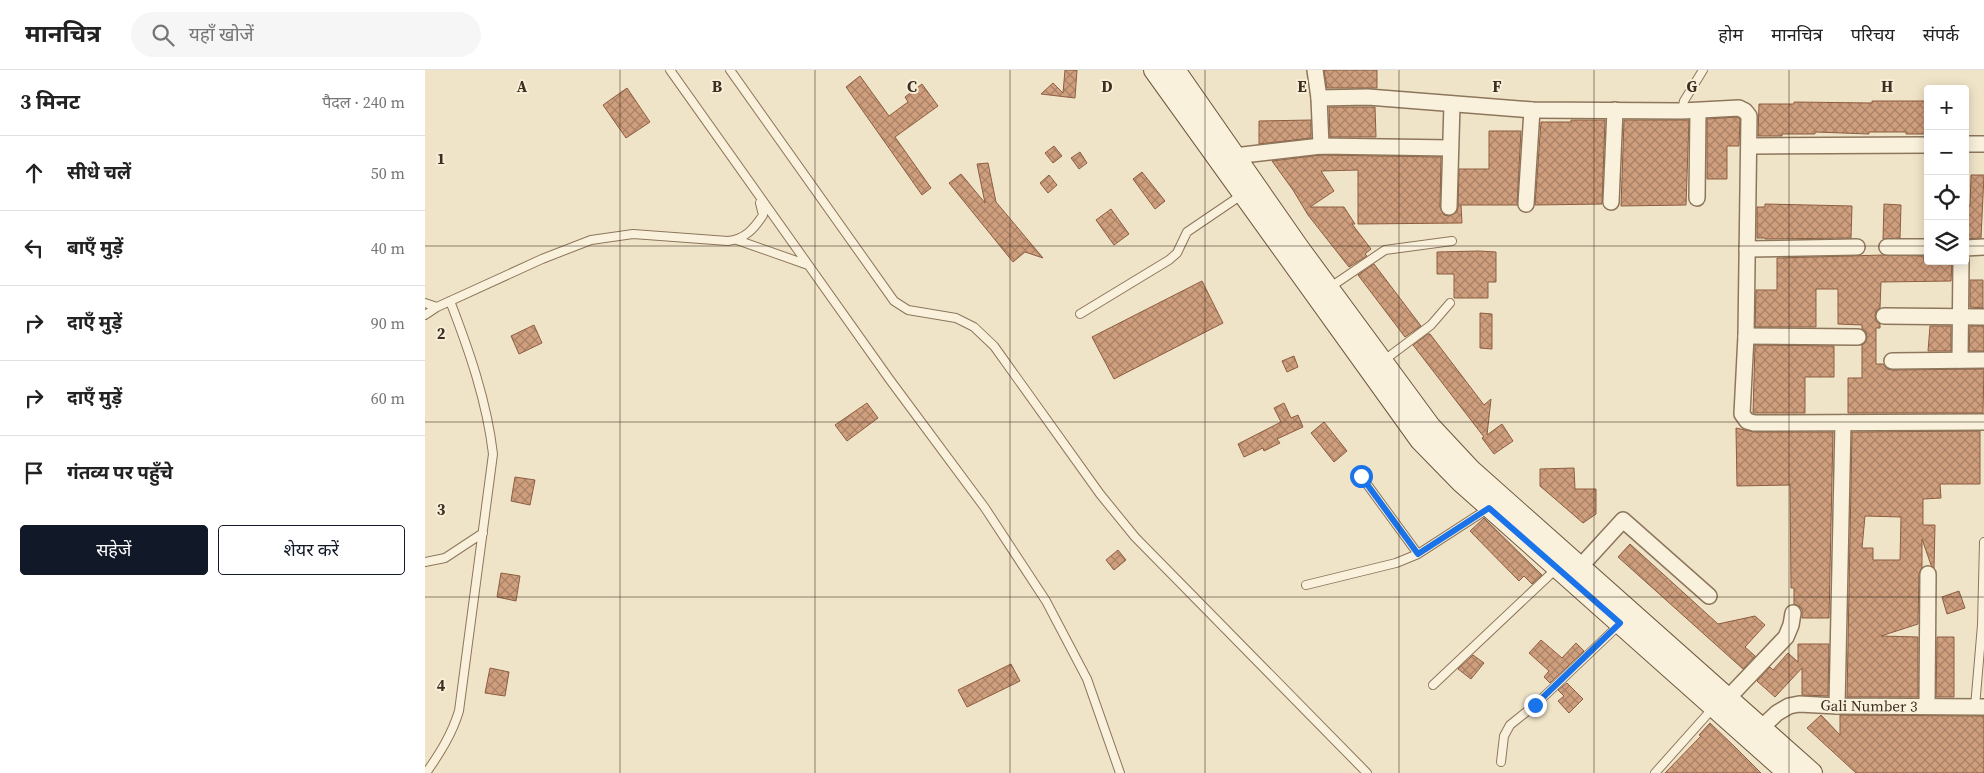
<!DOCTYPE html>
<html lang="hi">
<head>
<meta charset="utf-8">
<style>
	body { margin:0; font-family:"Source Serif 4","Noto Sans Devanagari",serif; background:#f6f6f6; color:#222 }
	.controls { position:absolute; right:15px; top:15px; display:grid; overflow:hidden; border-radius:5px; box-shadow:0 2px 12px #0003 }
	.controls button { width:45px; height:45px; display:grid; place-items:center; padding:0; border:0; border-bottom:1px solid #e0e0e0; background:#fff; color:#222; font:25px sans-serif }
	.stop { position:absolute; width:15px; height:15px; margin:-11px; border:4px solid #1a73e8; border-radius:50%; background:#fff }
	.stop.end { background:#1a73e8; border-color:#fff; box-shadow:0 1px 5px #0008 }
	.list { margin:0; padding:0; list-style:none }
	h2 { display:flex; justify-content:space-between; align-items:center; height:65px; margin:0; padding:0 20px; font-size:21px }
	h2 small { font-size:16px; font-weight:400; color:#767676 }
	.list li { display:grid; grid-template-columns:32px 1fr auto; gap:15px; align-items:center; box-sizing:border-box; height:75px; padding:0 20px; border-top:1px solid #e0e0e0 }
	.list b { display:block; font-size:19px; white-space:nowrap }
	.list em { font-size:16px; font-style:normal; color:#767676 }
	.actions { display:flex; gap:10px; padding:15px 20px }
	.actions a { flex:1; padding:11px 0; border:1px solid #111827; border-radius:5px; text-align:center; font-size:18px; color:#111827 }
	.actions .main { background:#111827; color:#fff }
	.icon { flex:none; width:28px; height:28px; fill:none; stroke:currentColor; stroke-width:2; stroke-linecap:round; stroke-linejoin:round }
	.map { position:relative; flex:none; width:1559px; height:703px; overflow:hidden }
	header { display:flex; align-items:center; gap:30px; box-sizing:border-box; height:70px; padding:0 25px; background:#fff; border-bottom:1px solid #e0e0e0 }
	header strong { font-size:24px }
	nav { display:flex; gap:28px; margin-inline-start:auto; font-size:18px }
	.search { width:350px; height:45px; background:#f6f6f6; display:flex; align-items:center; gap:12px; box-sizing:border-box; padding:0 18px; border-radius:28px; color:#767676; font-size:19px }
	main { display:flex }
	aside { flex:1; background:#fff }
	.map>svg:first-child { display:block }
	.building { fill:url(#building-cross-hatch); stroke:#8d5e41; fill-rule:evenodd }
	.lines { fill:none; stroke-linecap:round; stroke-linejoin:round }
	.service-casing { stroke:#8d765c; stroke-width:10 }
	.minor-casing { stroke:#8d765c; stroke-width:18 }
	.secondary-casing { stroke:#6f573f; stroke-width:22 }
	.service { stroke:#faf1dc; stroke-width:8 }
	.minor { stroke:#faf1dc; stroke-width:15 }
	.secondary { stroke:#faf1dc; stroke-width:20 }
	.route { stroke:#1a73e8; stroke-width:6 }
	.grid { fill:none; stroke:#3d2e20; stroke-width:1; stroke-opacity:0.55 }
	.labels { text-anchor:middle; stroke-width:4; stroke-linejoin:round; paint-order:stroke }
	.street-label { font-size:15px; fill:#3d2e20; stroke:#f7eed8 }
	.grid-label { font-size:16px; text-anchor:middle; font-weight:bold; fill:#3d2e20; stroke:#f7eed8; stroke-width:4; stroke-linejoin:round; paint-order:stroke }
</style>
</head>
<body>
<header>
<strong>मानचित्र</strong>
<div class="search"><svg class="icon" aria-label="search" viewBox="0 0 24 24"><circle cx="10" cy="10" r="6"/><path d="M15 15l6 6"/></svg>यहाँ खोजें</div>
<nav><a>होम</a><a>मानचित्र</a><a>परिचय</a><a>संपर्क</a></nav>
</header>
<main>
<aside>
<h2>3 मिनट<small>पैदल · 240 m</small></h2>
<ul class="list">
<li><svg class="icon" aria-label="ahead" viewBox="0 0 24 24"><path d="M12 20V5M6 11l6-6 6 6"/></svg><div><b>सीधे चलें</b></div><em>50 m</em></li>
<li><svg class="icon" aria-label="left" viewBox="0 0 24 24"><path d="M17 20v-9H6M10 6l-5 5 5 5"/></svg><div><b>बाएँ मुड़ें</b></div><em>40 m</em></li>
<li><svg class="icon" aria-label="right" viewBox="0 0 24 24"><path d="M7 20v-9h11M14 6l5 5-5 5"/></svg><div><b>दाएँ मुड़ें</b></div><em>90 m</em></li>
<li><svg class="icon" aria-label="right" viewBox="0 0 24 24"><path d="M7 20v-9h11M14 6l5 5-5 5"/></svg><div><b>दाएँ मुड़ें</b></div><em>60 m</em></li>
<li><svg class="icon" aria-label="arrive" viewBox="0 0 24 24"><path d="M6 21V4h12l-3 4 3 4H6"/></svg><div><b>गंतव्य पर पहुँचे</b></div></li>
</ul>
<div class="actions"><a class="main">सहेजें</a><a>शेयर करें</a></div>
</aside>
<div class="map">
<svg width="1559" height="703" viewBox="0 0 1559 703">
	<defs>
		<pattern id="building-cross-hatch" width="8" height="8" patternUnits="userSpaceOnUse" patternTransform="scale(1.25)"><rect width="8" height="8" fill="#cf9e7d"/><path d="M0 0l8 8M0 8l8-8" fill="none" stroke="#a98166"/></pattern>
	</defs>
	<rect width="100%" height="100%" fill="#f0e4c8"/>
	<path class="building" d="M 640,0 L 652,0 L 650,28 L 616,24 L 628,13 L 638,23 Z
		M 899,0 L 952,0 L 952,18 L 902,18 Z
		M 435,6 L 464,46 L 483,32 L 480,27 L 497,14 L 513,36 L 470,67 L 506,118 L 497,125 L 421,17 Z
		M 202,18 L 225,52 L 201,68 L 178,35 Z
		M 1447,31 L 1503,31 L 1503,64 L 1481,64 L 1481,62 L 1444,62 L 1444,64 L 1390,62 L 1390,64 L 1357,64 L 1357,66 L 1333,66 L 1334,34 L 1369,34 L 1369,32 L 1447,33 Z
		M 904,37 L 950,37 L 951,67 L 905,67 Z
		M 1312,47 L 1315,49 L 1314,76 L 1302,76 L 1302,109 L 1282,109 L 1282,49 Z
		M 886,50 L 886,68 L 834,74 L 834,51 Z
		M 1146,50 L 1180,50 L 1177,134 L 1110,135 L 1116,52 L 1146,52 Z
		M 1199,50 L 1264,50 L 1261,135 L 1196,136 Z
		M 1064,61 L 1096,61 L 1092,135 L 1036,135 L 1037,153 L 933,154 L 933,100 L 896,101 L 909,121 L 885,137 L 919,137 L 930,154 L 927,154 L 946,179 L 940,184 L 942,186 L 924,197 L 883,145 L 868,120 L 847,91 L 896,85 L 1016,87 L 1015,137 L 1019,145 L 1024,146 L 1032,142 L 1033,138 L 1034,99 L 1064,99 Z
		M 629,76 L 637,86 L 628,93 L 620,83 Z
		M 655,82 L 662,93 L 654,99 L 646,88 Z
		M 563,93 L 571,132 L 618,188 L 600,182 L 588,192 L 524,113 L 536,104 L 560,133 L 552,94 Z
		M 717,102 L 740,131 L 730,139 L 708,109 Z
		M 624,105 L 632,115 L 623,123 L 615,113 Z
		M 1546,105 L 1559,105 L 1556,168 L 1540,169 L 1540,135 L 1545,136 Z
		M 1340,134 L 1427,136 L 1426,168 L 1340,169 L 1340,168 L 1332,168 L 1332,137 L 1340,137 Z
		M 1459,134 L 1476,135 L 1475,168 L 1458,169 Z
		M 686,139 L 704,164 L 689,175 L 671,150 Z
		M 1054,181 L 1071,182 L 1071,212 L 1063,212 L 1063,228 L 1029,228 L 1029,204 L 1012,204 L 1012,182 Z
		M 1458,185 L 1499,186 L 1499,191 L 1527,191 L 1526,211 L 1456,212 L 1455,238 L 1451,241 L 1450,245 L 1451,251 L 1455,254 L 1455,258 L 1451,258 L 1451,294 L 1458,294 L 1462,299 L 1467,300 L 1559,299 L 1558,343 L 1423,343 L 1423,308 L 1437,308 L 1437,275 L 1441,272 L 1442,267 L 1441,262 L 1437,259 L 1437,255 L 1413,254 L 1413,219 L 1391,219 L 1391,257 L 1330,257 L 1331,220 L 1352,220 L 1352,188 Z
		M 949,194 L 996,256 L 980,267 L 933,205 Z
		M 1545,210 L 1558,210 L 1558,238 L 1545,237 Z
		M 777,211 L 798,253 L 689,309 L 667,267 Z
		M 1055,243 L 1067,244 L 1067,279 L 1055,278 Z
		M 109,255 L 117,273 L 94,284 L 86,266 Z
		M 1505,256 L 1526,256 L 1526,281 L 1503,281 Z
		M 1545,256 L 1559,256 L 1559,281 L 1544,281 Z
		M 1003,264 L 1005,264 L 1059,335 L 1066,329 L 1062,365 L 1077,354 L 1088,371 L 1069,384 L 1057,368 L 1059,367 L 988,275 Z
		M 1330,275 L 1409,276 L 1409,307 L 1380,307 L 1380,343 L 1328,343 Z
		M 869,286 L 873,297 L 862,302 L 857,291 Z
		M 442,333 L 453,348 L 422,371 L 410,355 Z
		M 859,333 L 866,348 L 873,345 L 878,357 L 852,369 L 855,373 L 839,381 L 838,378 L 819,387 L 813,374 L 856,352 L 849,338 Z
		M 899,352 L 922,381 L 909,392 L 886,363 Z
		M 1311,358 L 1329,362 L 1408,362 L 1404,548 L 1377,548 L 1377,539 L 1374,536 L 1369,534 L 1369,518 L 1366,518 L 1365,415 L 1312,416 Z
		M 1555,361 L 1555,414 L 1515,414 L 1516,428 L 1498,429 L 1498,455 L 1510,455 L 1509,498 L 1506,495 L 1497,469 L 1497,497 L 1494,504 L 1493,554 L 1456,566 L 1493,567 L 1493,627 L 1422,627 L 1427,362 ZM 1440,446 L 1476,447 L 1475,490 L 1448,490 L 1448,478 L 1437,478 Z
		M 1149,398 L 1150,419 L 1171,419 L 1171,444 L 1158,453 L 1115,416 L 1115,399 Z
		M 90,407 L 110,410 L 105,435 L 86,431 Z
		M 1059,448 L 1117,505 L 1107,514 L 1099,506 L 1094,511 L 1045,461 Z
		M 1205,474 L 1293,554 L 1330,546 L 1340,555 L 1320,577 L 1330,586 L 1318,599 L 1193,487 Z
		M 693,480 L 701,490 L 689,500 L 681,490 Z
		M 76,503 L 95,506 L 91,531 L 72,527 Z
		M 1534,521 L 1540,538 L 1522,544 L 1517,527 Z
		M 1512,567 L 1529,567 L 1529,627 L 1511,627 Z
		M 1116,570 L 1137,588 L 1151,573 L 1159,581 L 1125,613 L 1119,607 L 1124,601 L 1104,583 Z
		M 1373,574 L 1404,574 L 1403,626 L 1377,625 L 1377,598 L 1350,627 L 1332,611 L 1345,597 L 1348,600 L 1363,583 L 1373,592 Z
		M 1048,585 L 1059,593 L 1046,609 L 1033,599 Z
		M 586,594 L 595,611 L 542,637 L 533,620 Z
		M 65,598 L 84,602 L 80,626 L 60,623 Z
		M 1142,613 L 1158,629 L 1144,643 L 1133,631 L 1139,626 L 1133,620 Z
		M 1396,645 L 1415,665 L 1415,645 L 1559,646 L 1559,703 L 1431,703 L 1382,658 Z
		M 1285,653 L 1312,679 L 1336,703 L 1240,703 L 1276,666 L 1274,665 Z"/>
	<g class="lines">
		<defs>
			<path id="service" d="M 245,0 L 465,310 L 560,438 L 621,531 L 662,609 L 695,703
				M 305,0 L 469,231 L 483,240 L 531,248 L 549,257 L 569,276 L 675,424 L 710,467 L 942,703
				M 1257,41 L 1259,31 L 1278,0
				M 312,170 L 383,195
				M 904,218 L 960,180 L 1027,171
				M 0,233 L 12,237
				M 655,244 L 744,190 L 752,183 L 762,162 L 818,124
				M 0,245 L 12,237 L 117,189 L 166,170 L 208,164 L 303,171 C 320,169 329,159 338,145 L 335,133
				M 958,291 L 1006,255 L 1025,233
				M 936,406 L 993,484
				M 0,492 L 20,488 L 58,463
				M 881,515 L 971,493 L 993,484 L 1064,438
				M 1008,615 L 1131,499
				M 1550,637 L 1557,555 L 1559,472
				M 1076,692 L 1079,666 L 1085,655 L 1110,635 L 1194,555
				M 1,703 C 15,683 27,664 34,641 L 68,384 C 62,332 44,280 25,231
				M 1230,703 L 1288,638"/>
			<g id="minor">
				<path d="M 890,0 L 894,28 L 896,76"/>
				<path d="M 894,28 L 943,27 L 1107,40 L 1257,41 L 1314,38 L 1320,41 L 1324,46 L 1321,266 L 1317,344 L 1322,351 L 1329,353 L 1559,352"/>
				<path d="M 1540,74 L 1559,74"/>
				<path d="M 1324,76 L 1503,75"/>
				<path d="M 803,89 L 809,86 L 896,76 L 1025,78"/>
				<path d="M 1272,128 L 1273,41"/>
				<path d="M 1186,132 L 1190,40"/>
				<path d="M 1101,134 L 1107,40"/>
				<path d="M 1024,137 L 1027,34"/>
				<path d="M 1462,177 L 1503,177"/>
				<path d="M 1540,178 L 1559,177"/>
				<path d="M 1322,179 L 1432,177"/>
				<path d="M 1459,246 L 1559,247"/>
				<path d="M 1321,266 L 1433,267"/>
				<path d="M 1535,290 L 1536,191"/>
				<path d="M 1467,291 L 1559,290"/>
				<path d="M 1155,497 L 1198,450 L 1284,526"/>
				<path d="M 1303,628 L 1361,567 L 1366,555 L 1368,543"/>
				<path d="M 1412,636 L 1418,353"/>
				<path d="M 1502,636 L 1503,504"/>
				<path id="s1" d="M 1336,658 L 1352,643 L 1364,636 L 1374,634 L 1412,636 L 1559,637"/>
			</g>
			<path id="secondary" d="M 729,0 L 995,370 L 1036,412 L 1363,703
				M 750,0 L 874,178 L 1005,356 L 1046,400 L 1387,703"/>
		</defs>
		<use href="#service" class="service-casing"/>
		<use href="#minor" class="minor-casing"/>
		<use href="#secondary" class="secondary-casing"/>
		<use href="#service" class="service"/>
		<use href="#minor" class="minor"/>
		<use href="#secondary" class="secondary"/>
	</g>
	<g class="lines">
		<path class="route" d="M 936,406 L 993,484 L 1064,438 L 1195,553 L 1110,635"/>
	</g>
	<path class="grid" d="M 195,0 L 195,703M 390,0 L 390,703M 585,0 L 585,703M 780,0 L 780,703M 974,0 L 974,703M 1169,0 L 1169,703M 1364,0 L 1364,703M 0,176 L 1503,176M 1540,176 L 1559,176M 0,352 L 1559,352M 0,527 L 1559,527"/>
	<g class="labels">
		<g class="street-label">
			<text dy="5" stroke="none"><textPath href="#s1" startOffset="116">Gali Number 3</textPath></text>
		</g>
	</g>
	<g class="grid-label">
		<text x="97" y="22">A</text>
		<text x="292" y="22">B</text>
		<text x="487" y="22">C</text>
		<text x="682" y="22">D</text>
		<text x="877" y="22">E</text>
		<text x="1072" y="22">F</text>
		<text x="1267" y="22">G</text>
		<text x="1462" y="22">H</text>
		<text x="16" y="94">1</text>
		<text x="16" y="269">2</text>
		<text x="16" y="445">3</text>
		<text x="16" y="621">4</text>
	</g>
</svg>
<div class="controls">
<button>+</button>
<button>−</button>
<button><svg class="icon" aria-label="locate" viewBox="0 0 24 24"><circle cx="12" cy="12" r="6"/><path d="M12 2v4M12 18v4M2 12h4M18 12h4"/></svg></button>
<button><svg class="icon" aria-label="layers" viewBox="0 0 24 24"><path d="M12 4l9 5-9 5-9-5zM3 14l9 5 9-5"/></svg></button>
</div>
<div class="stop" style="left:936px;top:406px"></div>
<div class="stop end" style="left:1110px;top:635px"></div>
</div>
</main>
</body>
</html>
